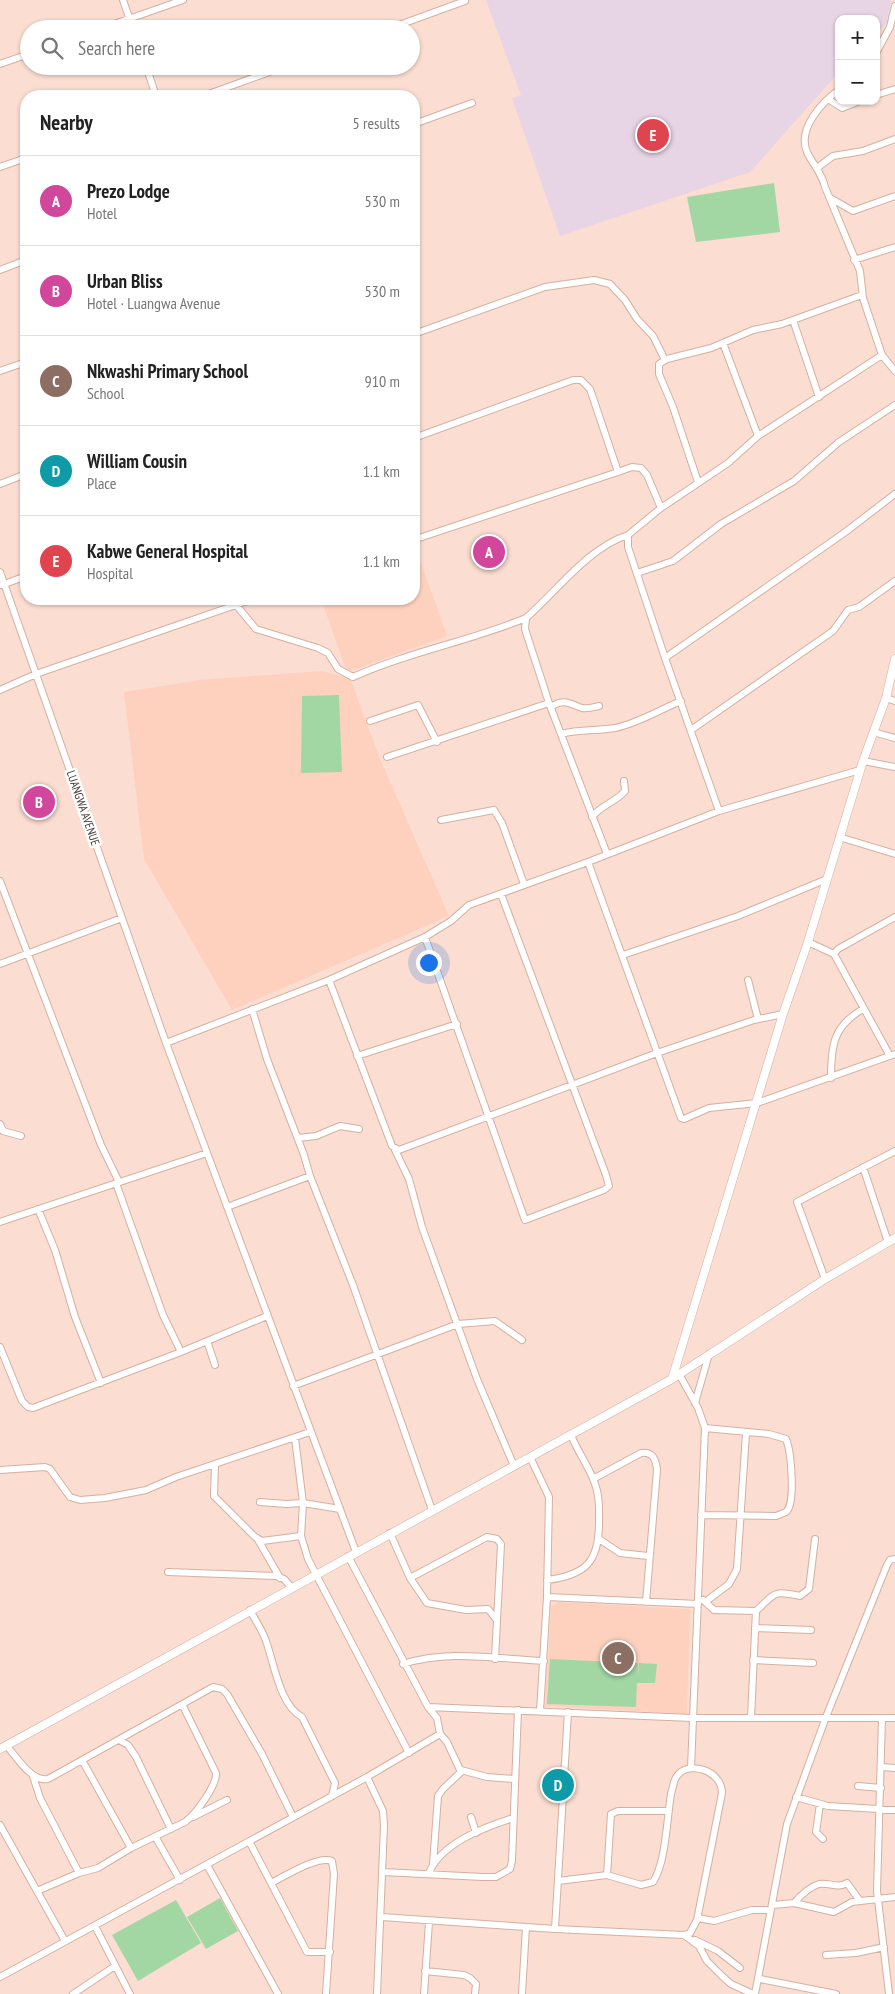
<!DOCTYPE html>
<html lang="en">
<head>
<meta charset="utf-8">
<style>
	body { margin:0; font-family:"PT Sans Narrow",sans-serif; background:#f6f6f6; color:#222 }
	.controls { position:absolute; right:15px; top:15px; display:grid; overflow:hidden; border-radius:10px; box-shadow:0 1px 4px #0004 }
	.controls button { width:45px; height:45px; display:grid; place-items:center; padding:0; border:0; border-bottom:1px solid #e0e0e0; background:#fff; color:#222; font:25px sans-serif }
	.you { position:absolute; left:428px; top:962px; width:18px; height:18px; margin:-12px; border:4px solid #fff; border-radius:50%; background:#1a73e8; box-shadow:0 0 0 8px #1a73e833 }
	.badge { display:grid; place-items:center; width:32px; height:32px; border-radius:50%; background:#d93025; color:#fff; font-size:16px; font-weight:700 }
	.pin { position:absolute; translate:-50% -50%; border:2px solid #fff; box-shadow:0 1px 5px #0006 }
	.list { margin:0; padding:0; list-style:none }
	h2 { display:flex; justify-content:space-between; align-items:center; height:65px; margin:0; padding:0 20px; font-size:21px }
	h2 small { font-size:16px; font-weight:400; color:#767676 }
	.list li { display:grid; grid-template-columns:32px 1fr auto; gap:15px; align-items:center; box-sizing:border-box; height:90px; padding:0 20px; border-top:1px solid #e0e0e0 }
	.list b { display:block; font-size:19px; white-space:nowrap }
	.list p { margin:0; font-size:16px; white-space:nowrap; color:#767676 }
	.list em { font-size:16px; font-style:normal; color:#767676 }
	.icon { flex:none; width:28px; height:28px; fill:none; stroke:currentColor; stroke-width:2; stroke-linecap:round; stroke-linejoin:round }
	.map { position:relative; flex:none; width:895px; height:1994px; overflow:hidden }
	.search { position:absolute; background:#fff; box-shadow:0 1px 4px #0004; left:20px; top:20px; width:400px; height:55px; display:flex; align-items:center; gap:12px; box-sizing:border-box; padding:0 18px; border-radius:28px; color:#767676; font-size:19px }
	.panel { position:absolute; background:#fff; box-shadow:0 1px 4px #0004; left:20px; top:90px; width:400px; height:515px; border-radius:20px }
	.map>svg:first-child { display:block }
	.built { fill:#fed1bf }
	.medical { fill:#e7d4e4 }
	.green { fill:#a2d7a4 }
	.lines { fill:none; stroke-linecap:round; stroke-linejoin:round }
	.minor-casing { stroke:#d4b0a1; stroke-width:8 }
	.tertiary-casing { stroke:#d4b0a1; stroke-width:9 }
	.minor { stroke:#fff; stroke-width:6 }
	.tertiary { stroke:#fff; stroke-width:8 }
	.labels { text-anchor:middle; stroke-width:5; stroke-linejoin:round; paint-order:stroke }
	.street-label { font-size:12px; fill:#473832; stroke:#fff }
</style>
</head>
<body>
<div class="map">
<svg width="895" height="1994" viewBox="0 0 895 1994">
	<rect width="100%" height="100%" fill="#fbddd1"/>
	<path class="built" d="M 414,543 L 447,636 L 347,672 L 321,599 L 414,599 Z
		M 321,671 L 350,678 L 380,759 L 449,916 L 232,1010 L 144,859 L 124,692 L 200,680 Z
		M 559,1602 L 690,1609 L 687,1714 L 545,1706 L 551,1606 Z"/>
	<path class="medical" d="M 486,0 L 891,0 L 886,24 L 876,33 L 876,19 L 839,19 L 839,72 L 750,172 L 560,236 L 512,98 L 521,95 Z"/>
	<path class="green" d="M 774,183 L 780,232 L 696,242 L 687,197 Z
		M 339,695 L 342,772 L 301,773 L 302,696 Z
		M 550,1659 L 638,1663 L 638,1676 L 639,1663 L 657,1664 L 655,1683 L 637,1683 L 636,1707 L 547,1704 Z
		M 220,1898 L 238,1931 L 206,1949 L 187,1917 Z
		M 176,1900 L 201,1943 L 138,1981 L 112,1935 Z"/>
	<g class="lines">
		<defs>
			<path id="minor" d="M 123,0 L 133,29
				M 100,29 L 183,0
				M 388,29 L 465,1
				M 876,53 L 890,27 L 895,6
				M 0,64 L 29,54
				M 146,66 L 156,96
				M 839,90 C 822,102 797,129 807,152 C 813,165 822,173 825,187 L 860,271 L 863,298 L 882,355 L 895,371
				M 876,95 L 895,89
				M 203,96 L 286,66
				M 828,99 L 842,108 L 860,101
				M 414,124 L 472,103
				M 0,167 L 26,158
				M 817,168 L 833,156 L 863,151 L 895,139
				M 832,199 L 853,211 L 895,196
				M 854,260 L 895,247
				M 0,270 L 26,260
				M 793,320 L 819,397
				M 414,334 L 545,287 L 594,280 L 610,284 L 625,300 L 637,319 L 653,336 L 665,360
				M 723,343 L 758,436
				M 0,371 L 26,362
				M 414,438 L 573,380 L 581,380 L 590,389 L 618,472 L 416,539
				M 618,472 L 632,467 L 641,468 L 647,475 L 661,508
				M 698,482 L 673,407 L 659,374 L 659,364 L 667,359 L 711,348 L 753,330 L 782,324 L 862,295
				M 0,484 L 26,474
				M 0,572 L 166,1043 L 356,1552
				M 637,573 L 673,561 L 721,524 L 794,481 L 839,442 L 895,405
				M 2,585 L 26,576
				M 236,605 L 256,629 L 318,648 L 328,653 L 338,669 L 353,677 C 409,652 470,641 526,618
				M 665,658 L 628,547 L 628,535 L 661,508 L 728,463 L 758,436 L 882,355
				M 0,690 L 36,674 L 253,599
				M 886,698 L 895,701
				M 551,707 C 564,698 570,704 582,708 C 587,709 594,707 599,706
				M 370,721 L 418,705 L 437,742
				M 691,730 L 833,631 L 848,610 L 859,607 L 895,581
				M 873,732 L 895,738
				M 561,734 C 579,729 597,731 615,728 C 639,723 659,710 681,701
				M 387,757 L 549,703
				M 863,761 L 895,767
				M 719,811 L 665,658 L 844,533 L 895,494
				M 592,817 C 601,805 616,802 625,791 L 624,781
				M 441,820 L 494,810 L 502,823 L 524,884
				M 839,837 L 895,854
				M 607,854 L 549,703 L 525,629 L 526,618 C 557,591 589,547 628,535
				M 588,862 L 681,1118 L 684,1119 L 709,1108 L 757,1103 L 895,1054
				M 0,881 L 101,1145 L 119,1182
				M 425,937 L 525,1220 L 604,1190 L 609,1186 L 606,1175 L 501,894
				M 808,942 L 834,954 L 890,1056
				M 834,954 L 838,949 L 895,917
				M 623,955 L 738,916 L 827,879
				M 0,964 L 122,918
				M 329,980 L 392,1146 L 399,1150 L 657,1053 L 754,1020 L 783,1014
				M 748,980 L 758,1019
				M 252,1009 L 267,1059 L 304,1155 L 310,1176 L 353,1285 L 432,1510
				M 166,1043 L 329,980 L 425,937 L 451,921 L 469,905 L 588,862 L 719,811 L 860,770
				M 357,1056 L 457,1024
				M 831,1078 C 831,1046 833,1026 863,1009
				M 0,1124 L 3,1131 L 21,1136
				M 297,1136 L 298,1138 L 316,1136 L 340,1126 L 359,1129
				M 395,1150 L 409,1179 L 422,1227 L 477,1379 L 514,1466
				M 863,1167 L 888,1242
				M 116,1183 L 163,1315 L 181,1352
				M 227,1207 L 310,1176
				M 38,1209 L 55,1250 L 75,1317 L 101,1383
				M 0,1222 L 207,1153
				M 825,1279 L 797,1202 L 895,1151
				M 207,1341 L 215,1365
				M 0,1347 L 22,1401 L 28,1407 L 33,1408 L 181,1352 L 267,1316
				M 679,1374 L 698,1408 L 705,1428 L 691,1768
				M 293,1386 L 458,1324 L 495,1321 L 522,1340
				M 695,1403 L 709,1354
				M 295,1438 L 303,1503 L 301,1536 L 308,1559 L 409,1753
				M 530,1457 L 549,1497 L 547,1597 L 540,1711
				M 215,1465 L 214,1496 L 255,1537 L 262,1541 L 301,1536
				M 0,1470 L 45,1467 L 50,1469 L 70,1497 L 80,1500 L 105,1498 L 146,1490 L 176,1477 L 310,1432
				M 593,1479 L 641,1453 C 653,1451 656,1460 657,1470 L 646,1602
				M 260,1502 L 286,1504 L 303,1503 L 340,1509
				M 701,1515 L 776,1516 L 786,1512 C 796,1504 791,1451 786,1439 L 769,1434 L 705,1428
				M 390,1533 L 410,1578 L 427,1603 L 466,1610 L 488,1609 L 496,1619
				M 257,1538 L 280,1578
				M 599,1539 L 620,1553 L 648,1556
				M 348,1556 L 428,1707 L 692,1718 L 895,1718
				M 168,1572 L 276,1576 L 284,1579 L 291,1587
				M 410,1578 L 487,1537 L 497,1539 L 501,1544 L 495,1659
				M 547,1580 C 587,1575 599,1561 599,1522 C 599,1511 600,1499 596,1487 C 591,1469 578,1453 571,1435
				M 547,1597 L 698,1604
				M 703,1600 L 714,1610 L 756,1611 L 751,1718
				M 705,1602 L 729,1584 L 737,1569 L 746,1433
				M 250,1610 C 255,1620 263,1631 266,1641 C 274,1663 280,1706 302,1717 L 335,1783 L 332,1796
				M 756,1611 C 776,1593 772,1590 800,1596 L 809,1589 L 815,1539
				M 755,1628 L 811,1630
				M 753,1660 L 813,1663
				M 403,1664 C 448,1649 497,1659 544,1661
				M 428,1707 L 437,1718 L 440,1734 L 447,1742 L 461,1772 L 443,1789 L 438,1796 L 433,1864
				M 882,1718 L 877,1891 L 889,1994
				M 119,1740 L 128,1745 L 136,1757 L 171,1829
				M 6,1745 C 16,1756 31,1782 48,1779 L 213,1687 L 222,1689 L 227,1694 L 262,1754 L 293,1817
				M 82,1760 L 131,1848
				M 882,1767 L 895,1768
				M 461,1770 L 487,1777 L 514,1779
				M 33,1776 L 40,1798 L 79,1873
				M 367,1777 L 383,1811 L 384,1826 L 377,1994
				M 858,1786 L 881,1788
				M 796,1797 L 828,1806 L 895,1810
				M 820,1804 L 816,1832 L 823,1839
				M 193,1817 L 227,1800
				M 471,1817 L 476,1833
				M 0,1825 L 65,1941
				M 156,1838 L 180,1880
				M 249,1841 L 307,1952 L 330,1952
				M 207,1865 L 278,1994
				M 383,1872 L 483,1877 L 496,1877 L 510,1869 L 512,1861 L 518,1710
				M 429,1873 C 441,1843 485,1827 513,1818
				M 607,1875 L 611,1814 L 618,1811 L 668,1811
				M 271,1883 C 285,1876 318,1855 332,1861 L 334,1874 L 326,1994
				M 37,1891 L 79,1873 L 98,1868 L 131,1848 L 185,1822 C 196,1814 217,1785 216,1773 L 183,1706
				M 794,1903 C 801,1895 809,1887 819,1884 C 829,1882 837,1889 847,1883 L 860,1901
				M 773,1905 L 794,1903 L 834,1912 L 852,1902 L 895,1897
				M 382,1917 L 555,1929 L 684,1935 L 690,1933 L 697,1920 L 722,1793 C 722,1770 688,1760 677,1776 C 673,1781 673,1788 671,1794 C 667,1817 666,1863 653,1882 L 641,1885 L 607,1875 L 558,1881
				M 698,1918 L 714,1921 L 752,1910 L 766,1910
				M 95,1926 L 130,1994
				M 555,1929 L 568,1712
				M 684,1935 L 699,1946 L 707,1961 L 722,1976 L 731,1984 L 753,1994
				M 695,1940 L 718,1951 L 740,1968
				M 826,1955 L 856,1953 L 884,1947
				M 425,1971 L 464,1975 L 470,1978 L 476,1984 L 475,1994
				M 0,1977 L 367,1777 L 440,1734
				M 760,1979 L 836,1994
				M 73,1994 L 115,1966
				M 424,1994 L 429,1922
				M 522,1994 L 526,1927
				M 755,1994 L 787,1824 L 826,1717 L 887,1565 L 890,1560 L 895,1559"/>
			<path id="tertiary" d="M 672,1379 L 783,1014 L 808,942 L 863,761 L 886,698 L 895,659
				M 0,1749 L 672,1379 L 825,1279 L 895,1238"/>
		</defs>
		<use href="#minor" class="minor-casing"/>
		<use href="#tertiary" class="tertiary-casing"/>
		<use href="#minor" class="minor"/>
		<use href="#tertiary" class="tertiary"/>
	</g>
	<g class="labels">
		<g class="street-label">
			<text transform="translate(83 808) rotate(71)" y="4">LUANGWA AVENUE</text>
		</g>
	</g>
</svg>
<div class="controls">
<button>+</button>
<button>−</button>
</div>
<div class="you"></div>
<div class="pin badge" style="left:489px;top:552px;background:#d1479c">A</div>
<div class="pin badge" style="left:39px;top:802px;background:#d1479c">B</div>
<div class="pin badge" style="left:618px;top:1658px;background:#8d6e63">C</div>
<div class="pin badge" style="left:558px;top:1785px;background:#0f9aa8">D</div>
<div class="pin badge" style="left:653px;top:135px;background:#e0444e">E</div>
<div class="search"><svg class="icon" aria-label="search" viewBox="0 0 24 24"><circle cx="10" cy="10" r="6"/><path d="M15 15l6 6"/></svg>Search here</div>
<section class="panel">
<h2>Nearby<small>5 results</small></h2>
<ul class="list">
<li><span class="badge" style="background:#d1479c">A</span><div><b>Prezo Lodge</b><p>Hotel</p></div><em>530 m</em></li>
<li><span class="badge" style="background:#d1479c">B</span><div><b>Urban Bliss</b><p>Hotel · Luangwa Avenue</p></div><em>530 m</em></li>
<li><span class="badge" style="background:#8d6e63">C</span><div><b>Nkwashi Primary School</b><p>School</p></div><em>910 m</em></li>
<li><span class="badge" style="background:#0f9aa8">D</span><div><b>William Cousin</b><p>Place</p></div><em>1.1 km</em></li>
<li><span class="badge" style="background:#e0444e">E</span><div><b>Kabwe General Hospital</b><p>Hospital</p></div><em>1.1 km</em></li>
</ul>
</section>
</div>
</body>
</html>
